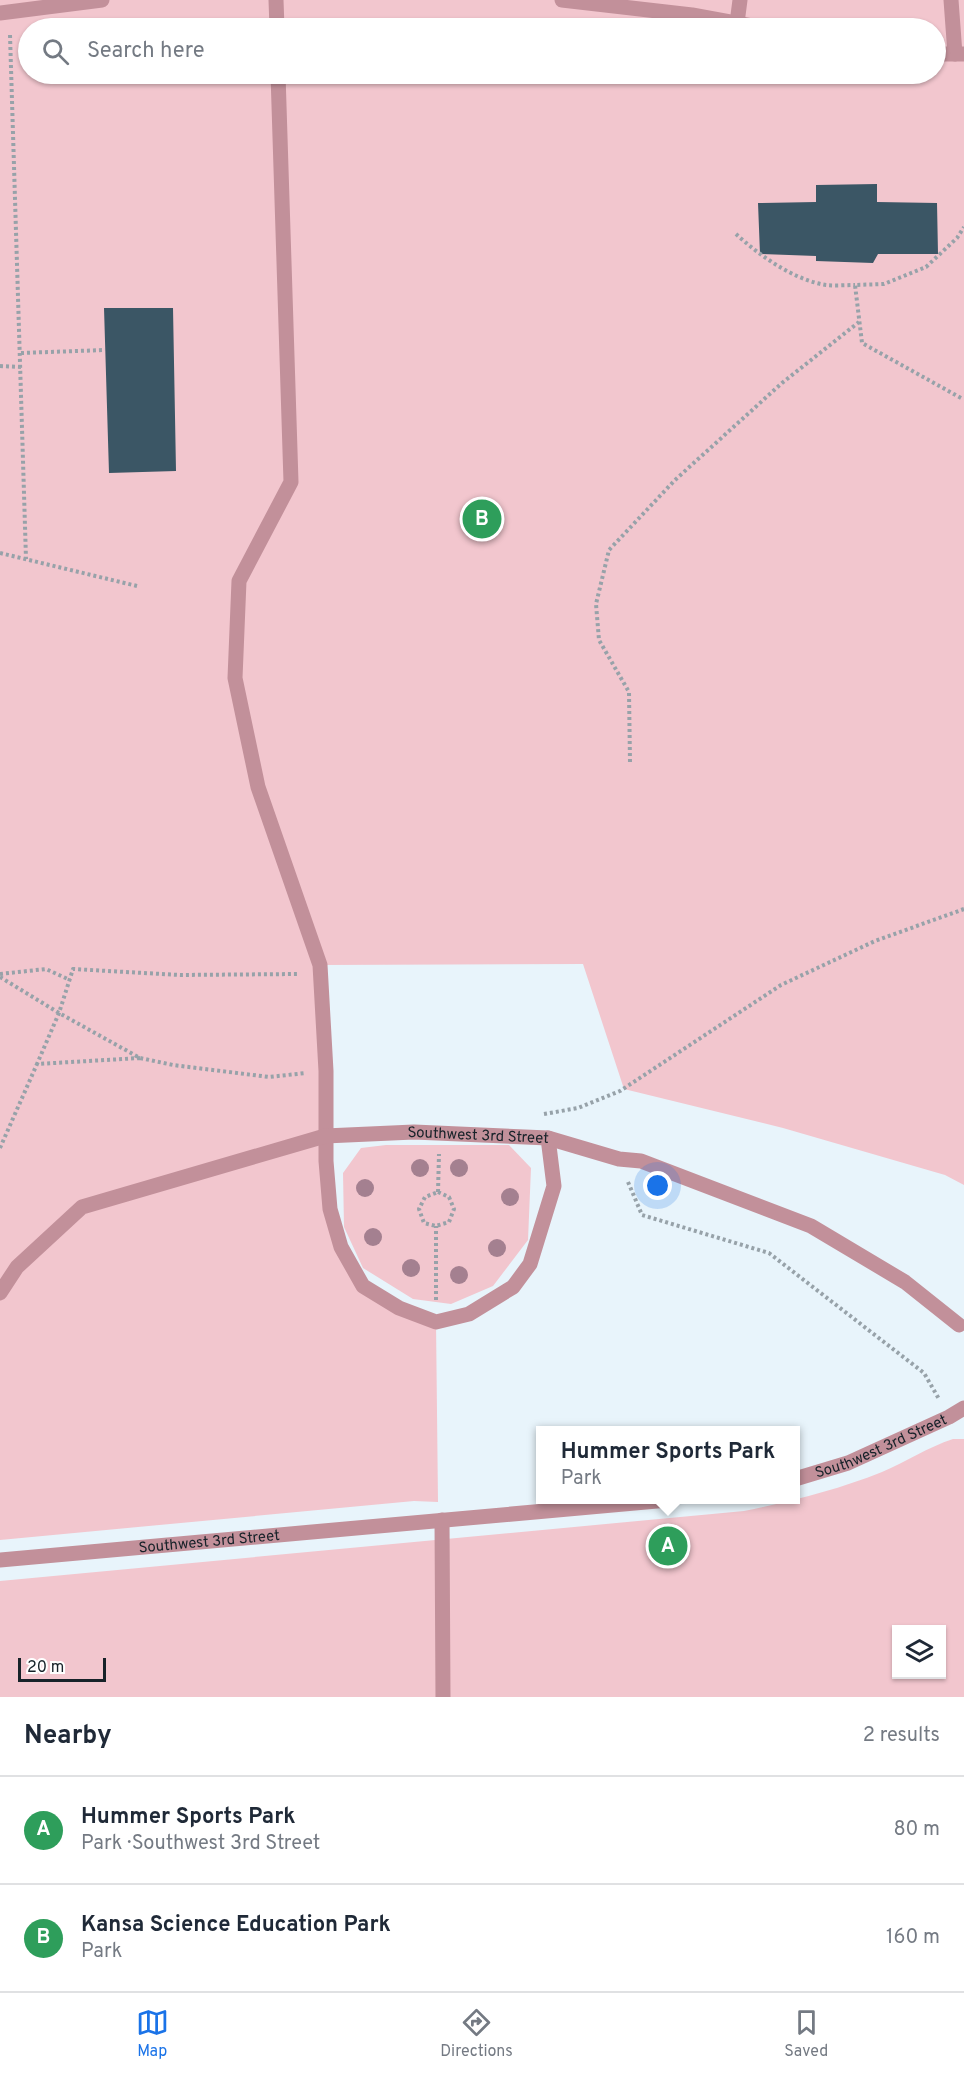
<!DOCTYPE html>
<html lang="en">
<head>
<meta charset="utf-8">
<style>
	body { margin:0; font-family:Overpass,sans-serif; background:#f2f2f3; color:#1f2937 }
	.controls { position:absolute; right:18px; bottom:18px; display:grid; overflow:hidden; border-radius:0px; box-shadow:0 2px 4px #0004 }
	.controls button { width:54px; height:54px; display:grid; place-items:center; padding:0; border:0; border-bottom:2px solid #e0e1e3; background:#fff; color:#1f2937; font:30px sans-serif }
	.scale { position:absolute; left:18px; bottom:15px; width:88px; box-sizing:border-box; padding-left:6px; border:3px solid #172229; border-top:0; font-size:16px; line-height:21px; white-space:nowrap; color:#172229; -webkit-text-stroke:4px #fff; paint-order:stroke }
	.you { position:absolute; left:658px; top:1186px; width:21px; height:21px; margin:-15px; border:4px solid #fff; border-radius:50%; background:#1a73e8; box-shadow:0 0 0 9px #1a73e833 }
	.badge { display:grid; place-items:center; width:39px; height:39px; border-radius:50%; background:#1a73e8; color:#fff; font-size:20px; font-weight:700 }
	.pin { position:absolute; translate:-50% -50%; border:3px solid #fff; box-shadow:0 2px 6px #0006 }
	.popup { position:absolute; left:536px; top:1426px; width:264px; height:78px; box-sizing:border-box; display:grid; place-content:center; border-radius:0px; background:#fff; filter:drop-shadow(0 2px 4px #0005); font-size:20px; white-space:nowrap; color:#747a83 }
	.popup b { font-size:22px; color:#1f2937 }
	.popup::after { content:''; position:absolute; left:50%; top:100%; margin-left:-12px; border:12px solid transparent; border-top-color:#fff }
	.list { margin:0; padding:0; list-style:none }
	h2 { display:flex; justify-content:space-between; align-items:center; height:78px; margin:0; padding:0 24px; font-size:26px }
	h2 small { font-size:20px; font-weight:400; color:#747a83 }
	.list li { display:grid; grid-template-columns:39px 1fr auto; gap:18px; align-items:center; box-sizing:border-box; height:108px; padding:0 24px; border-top:2px solid #e0e1e3 }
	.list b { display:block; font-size:22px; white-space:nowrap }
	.list p { margin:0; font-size:20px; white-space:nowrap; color:#747a83 }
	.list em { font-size:20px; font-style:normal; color:#747a83 }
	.icon { flex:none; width:33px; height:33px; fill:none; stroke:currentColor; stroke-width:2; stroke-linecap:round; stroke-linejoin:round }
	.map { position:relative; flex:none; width:964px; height:1697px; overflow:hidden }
	.search { position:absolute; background:#fff; box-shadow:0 2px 4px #0004; left:18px; right:18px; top:18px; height:66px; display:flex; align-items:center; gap:15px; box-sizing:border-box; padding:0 21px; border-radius:33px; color:#747a83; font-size:22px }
	.sheet { height:294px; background:#fff }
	nav { display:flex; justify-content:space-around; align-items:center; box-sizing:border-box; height:84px; border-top:2px solid #e0e1e3; background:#fff; font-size:16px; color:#747a83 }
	nav a { display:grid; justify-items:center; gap:3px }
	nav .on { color:#1a73e8 }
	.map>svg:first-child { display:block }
	.green { fill:#f2c6ce; fill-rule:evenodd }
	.building { fill:#3b5665 }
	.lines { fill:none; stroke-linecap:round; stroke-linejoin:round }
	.path { stroke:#97a2a9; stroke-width:4; stroke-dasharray:3 3; stroke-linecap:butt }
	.minor { stroke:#c2909a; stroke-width:15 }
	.tree { fill:#a48090 }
	.labels { text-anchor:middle; stroke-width:6; stroke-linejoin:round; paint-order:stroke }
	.street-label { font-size:15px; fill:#172229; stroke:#fff }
</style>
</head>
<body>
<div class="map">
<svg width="964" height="1697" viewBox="0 0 964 1697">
	<rect width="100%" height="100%" fill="#e8f4fb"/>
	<path class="green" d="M 0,0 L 964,0 L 964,1185 L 945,1175 L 783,1128 L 624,1089 L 583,964 L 321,965 L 330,1209 L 363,1286 L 436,1322 L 438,1502 L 414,1501 L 0,1540 ZM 28,28 L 936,28 L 936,74 L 28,74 Z
		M 386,1145 L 509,1145 L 531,1168 L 528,1240 L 493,1286 L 451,1304 L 413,1299 L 363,1268 L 344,1227 L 343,1173 L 361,1148 Z
		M 953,1439 L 964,1439 L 964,1697 L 0,1697 L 0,1581 L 744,1511 C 792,1501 837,1490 882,1472 C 906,1462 928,1447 953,1439 ZM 896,1630 L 942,1630 L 942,1674 L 896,1674 Z"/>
	<path class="building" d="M 877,184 L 877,202 L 937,203 L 938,254 L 878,254 L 873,263 L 816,261 L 816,256 L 760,254 L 758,203 L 816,202 L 816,185 Z
		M 104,308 L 173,308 L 176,471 L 109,473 Z"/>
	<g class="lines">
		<path class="path" d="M 10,35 L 26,559
			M 736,234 C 760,256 794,280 826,285 C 835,286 846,285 855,285
			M 21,353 L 105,350
			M 0,366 L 21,367
			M 961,398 L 862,343 L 855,285 L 884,284 L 926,267 L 957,238 L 964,227
			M 0,553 L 137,586
			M 630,762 L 629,692 L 599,640 L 596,604 L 609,550 L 675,480 L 782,383 L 859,322
			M 0,974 L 46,969 L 70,980
			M 0,977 L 59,1013 L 140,1058 L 173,1065 L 269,1077 L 306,1073
			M 140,1058 L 37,1064 L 59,1013 L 73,969 L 180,975 L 299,974
			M 544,1114 L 578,1108 L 620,1091 L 781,985 L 875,941 L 964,909
			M 0,1148 L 37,1064
			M 628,1182 L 642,1215 L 769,1253 L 924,1373 L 939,1399
			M 438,1192 L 449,1197 L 454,1209 L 449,1222 L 436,1226 L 424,1223 L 419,1209 L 425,1197 Z
			M 438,1192 L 439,1154
			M 436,1300 L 436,1226"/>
		<g class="minor">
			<path d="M 276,0 L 277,28"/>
			<path d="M 562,0 L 692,15 L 763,28"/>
			<path d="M 951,0 L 955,54"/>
			<path d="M 0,13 L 102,0"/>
			<path d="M 737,23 L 740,0"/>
			<path d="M 936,54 L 964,54"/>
			<path d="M 278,74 L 291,482 L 239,581 L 235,678 L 258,787 L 320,965 L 326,1071 L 326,1161 L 330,1209 L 341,1247 L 363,1286 L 399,1308 L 436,1322 L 469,1314 L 513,1287 L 530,1264 L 554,1186 L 548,1138"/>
			<path id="s1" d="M 0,1293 L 17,1267 L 82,1207 L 325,1136 L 414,1132 L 548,1138 L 619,1159 L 641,1161 L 811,1226 L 905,1282 L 959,1325"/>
			<path id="s2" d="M 795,1479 L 848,1463 L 949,1417 L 964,1408"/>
			<path d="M 442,1520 L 443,1697"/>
			<path id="s3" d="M 0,1560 L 668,1500"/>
		</g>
	</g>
	<g class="tree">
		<circle cx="420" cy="1168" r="9"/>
		<circle cx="459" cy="1168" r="9"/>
		<circle cx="365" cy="1188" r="9"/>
		<circle cx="510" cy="1197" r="9"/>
		<circle cx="373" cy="1237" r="9"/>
		<circle cx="497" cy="1248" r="9"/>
		<circle cx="411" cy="1268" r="9"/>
		<circle cx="459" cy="1275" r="9"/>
	</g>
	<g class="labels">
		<g class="street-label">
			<text dy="5" stroke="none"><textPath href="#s1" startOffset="526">Southwest 3rd Street</textPath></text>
			<text dy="5" stroke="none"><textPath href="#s2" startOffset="92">Southwest 3rd Street</textPath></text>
			<text dy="5" stroke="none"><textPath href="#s3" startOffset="210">Southwest 3rd Street</textPath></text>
		</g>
	</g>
</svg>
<div class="controls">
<button><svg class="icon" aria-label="layers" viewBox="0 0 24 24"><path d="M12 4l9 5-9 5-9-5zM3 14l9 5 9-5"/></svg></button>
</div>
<div class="scale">20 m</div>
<div class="you"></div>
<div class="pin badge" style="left:668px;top:1546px;background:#2e9e5b">A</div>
<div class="popup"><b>Hummer Sports Park</b>Park</div>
<div class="pin badge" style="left:482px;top:519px;background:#2e9e5b">B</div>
<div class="search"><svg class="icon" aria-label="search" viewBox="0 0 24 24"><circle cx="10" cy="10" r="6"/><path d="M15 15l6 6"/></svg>Search here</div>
</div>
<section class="sheet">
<h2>Nearby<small>2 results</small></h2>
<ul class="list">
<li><span class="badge" style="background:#2e9e5b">A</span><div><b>Hummer Sports Park</b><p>Park · Southwest 3rd Street</p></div><em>80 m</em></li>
<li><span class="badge" style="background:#2e9e5b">B</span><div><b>Kansa Science Education Park</b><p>Park</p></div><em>160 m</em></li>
</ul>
</section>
<nav>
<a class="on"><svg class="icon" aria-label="map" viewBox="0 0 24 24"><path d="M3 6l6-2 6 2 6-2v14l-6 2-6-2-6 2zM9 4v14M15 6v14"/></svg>Map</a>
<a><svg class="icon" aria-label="directions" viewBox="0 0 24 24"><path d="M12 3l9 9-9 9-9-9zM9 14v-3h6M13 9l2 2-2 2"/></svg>Directions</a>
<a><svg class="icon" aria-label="saved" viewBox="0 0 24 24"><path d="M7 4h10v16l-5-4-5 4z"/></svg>Saved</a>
</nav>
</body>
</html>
